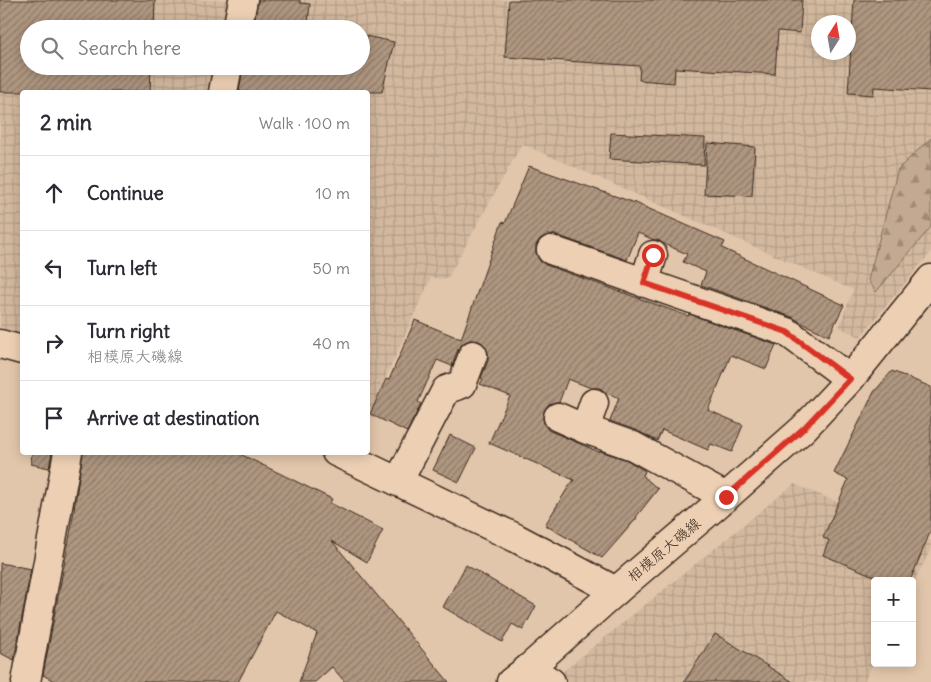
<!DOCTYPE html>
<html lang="en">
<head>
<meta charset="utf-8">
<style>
	body { margin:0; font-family:Delius,"Klee One",sans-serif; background:#f7f7f7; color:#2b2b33 }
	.controls { position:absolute; right:15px; bottom:15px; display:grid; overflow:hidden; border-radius:5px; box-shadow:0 2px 12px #0003 }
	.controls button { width:45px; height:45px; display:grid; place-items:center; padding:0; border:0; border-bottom:1px solid #e1e1e2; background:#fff; color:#2b2b33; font:25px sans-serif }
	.compass { position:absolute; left:811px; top:15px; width:45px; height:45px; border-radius:50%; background:#fff; box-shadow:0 2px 12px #0003; rotate:11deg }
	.stop { position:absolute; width:15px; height:15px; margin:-11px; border:4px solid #d93025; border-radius:50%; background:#fff }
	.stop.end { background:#d93025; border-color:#fff; box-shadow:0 1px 5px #0008 }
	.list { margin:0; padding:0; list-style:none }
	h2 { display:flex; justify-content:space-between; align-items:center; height:65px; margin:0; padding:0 20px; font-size:21px }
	h2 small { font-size:16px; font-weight:400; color:#7c7c81 }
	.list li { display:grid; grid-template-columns:32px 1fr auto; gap:15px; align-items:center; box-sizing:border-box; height:75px; padding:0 20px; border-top:1px solid #e1e1e2 }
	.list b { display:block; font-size:19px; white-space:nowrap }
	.list p { margin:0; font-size:16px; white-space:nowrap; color:#7c7c81 }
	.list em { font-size:16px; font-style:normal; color:#7c7c81 }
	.icon { flex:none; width:28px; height:28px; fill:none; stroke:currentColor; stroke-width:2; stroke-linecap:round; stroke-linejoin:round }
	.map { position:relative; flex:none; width:931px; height:682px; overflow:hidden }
	.search { position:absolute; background:#fff; box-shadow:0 2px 12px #0003; left:20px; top:20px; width:350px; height:55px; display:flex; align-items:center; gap:12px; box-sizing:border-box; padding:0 18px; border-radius:28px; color:#7c7c81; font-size:19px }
	.panel { position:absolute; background:#fff; box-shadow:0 2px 12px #0003; left:20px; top:90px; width:350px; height:365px; border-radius:5px }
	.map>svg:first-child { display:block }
	.industrial { fill:url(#industrial-grid); fill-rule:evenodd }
	.forest { fill:url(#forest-firs); stroke:#7f6a58 }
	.building { fill:url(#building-hatch); stroke:#3b2a1e }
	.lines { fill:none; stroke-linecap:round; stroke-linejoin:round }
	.minor-casing { stroke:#3b2a1e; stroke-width:31 }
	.major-casing { stroke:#3b2a1e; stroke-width:31 }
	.minor { stroke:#edd0b4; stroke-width:28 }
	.major { stroke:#edd0b4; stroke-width:28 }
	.route { stroke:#d93025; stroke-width:6 }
	.labels { text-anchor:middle; stroke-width:4.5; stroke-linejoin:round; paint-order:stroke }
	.street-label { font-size:15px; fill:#3b2a1e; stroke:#edd0b4 }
</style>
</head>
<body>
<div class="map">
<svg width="931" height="682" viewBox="0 0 931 682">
	<defs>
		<pattern id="industrial-grid" width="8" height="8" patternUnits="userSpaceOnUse" patternTransform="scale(1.25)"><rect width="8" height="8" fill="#d2b89e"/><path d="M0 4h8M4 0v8" fill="none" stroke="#b59e88"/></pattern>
		<pattern id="forest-firs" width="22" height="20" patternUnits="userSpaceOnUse" patternTransform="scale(1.25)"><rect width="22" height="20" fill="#c3a991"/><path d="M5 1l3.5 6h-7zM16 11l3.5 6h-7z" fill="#a08a76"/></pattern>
		<pattern id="building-hatch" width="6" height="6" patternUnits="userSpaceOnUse" patternTransform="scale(1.25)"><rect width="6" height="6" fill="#ae9680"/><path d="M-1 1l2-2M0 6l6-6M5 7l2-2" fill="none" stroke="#8f7b68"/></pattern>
	</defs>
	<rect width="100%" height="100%" fill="#e2c6ab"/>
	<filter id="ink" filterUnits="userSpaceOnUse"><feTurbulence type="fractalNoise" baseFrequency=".02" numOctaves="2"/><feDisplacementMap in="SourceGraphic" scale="10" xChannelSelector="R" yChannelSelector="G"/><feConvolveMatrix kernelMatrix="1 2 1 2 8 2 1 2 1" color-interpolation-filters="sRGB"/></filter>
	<g filter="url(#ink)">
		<path class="industrial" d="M 0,0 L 931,0 L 931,252 L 860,337 L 839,327 L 853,290 L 522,144 L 447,279 L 431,278 L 368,416 L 368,92 L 22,92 L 22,334 L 0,327 ZM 818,22 L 848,22 L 848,52 L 818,52 ZM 29,29 L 361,29 L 361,66 L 29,66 Z
			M 794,484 L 931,541 L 931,549 L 912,586 L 912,581 L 875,581 L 875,660 L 864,682 L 550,682 Z"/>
		<path class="forest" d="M 931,138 L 931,227 L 876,292 L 868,280 L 898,169 Z"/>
		<path class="building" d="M 0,0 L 155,0 L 154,29 L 29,29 L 29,66 L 151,66 L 150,92 L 0,92 Z
			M 258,0 L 300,0 L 300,3 L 310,4 L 308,23 L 335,29 L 253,29 Z
			M 509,0 L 802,0 L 800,33 L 778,31 L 775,74 L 675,68 L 674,83 L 639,80 L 640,66 L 505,57 Z
			M 854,0 L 931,0 L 931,91 L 874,87 L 873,95 L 848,93 Z
			M 361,35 L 394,42 L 382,92 L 239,92 L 243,66 L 361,66 Z
			M 611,133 L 705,138 L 704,165 L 609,159 Z
			M 707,143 L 755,147 L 752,196 L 704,194 Z
			M 529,166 L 638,204 L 670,218 L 725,242 L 722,248 L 844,305 L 829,336 L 800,322 L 792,317 L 701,285 L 706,272 L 683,262 L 687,254 L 664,244 L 658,240 L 654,240 L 638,233 L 627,260 L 556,235 L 548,235 L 540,239 L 536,245 L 536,253 L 540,261 L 546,265 L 688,316 L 689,314 L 776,345 L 766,369 L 731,355 L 708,410 L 743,425 L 732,452 L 711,444 L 708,450 L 662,430 L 657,441 L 638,431 L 610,421 L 619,398 L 606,393 L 600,388 L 591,388 L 568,379 L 559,402 L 556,402 L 549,404 L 544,411 L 543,419 L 545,426 L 548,429 L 548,430 L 599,452 L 600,451 L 627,460 L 645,471 L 643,476 L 658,489 L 636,517 L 637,518 L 602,558 L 545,525 L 569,486 L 574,480 L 489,443 L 510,396 L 480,384 L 483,379 L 481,378 L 488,361 L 488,353 L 485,346 L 479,341 L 470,340 L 463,343 L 458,349 L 452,366 L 437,360 L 418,402 L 421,404 L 407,432 L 370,414 L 386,379 L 389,380 L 415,320 L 461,339 L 502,222 L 505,223 Z
			M 892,371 L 931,387 L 931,530 L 910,581 L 886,581 L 823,555 L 829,540 L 823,538 L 848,480 L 834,473 L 874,392 Z
			M 450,435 L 476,448 L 459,482 L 433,470 Z
			M 32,452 L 52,452 L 49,468 L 31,464 Z
			M 83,452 L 236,452 L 332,499 L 330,503 L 383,530 L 367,562 L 332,541 L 449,682 L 345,682 L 332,667 L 315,682 L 299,682 L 317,633 L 276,611 L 238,682 L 56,682 L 43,675 L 71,529 Z
			M 0,563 L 31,569 L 14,660 L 0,653 Z
			M 466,565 L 536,606 L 523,630 L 512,624 L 502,642 L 443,607 Z
			M 715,634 L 724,639 L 793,682 L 684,682 Z"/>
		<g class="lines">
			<defs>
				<path id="minor" d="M 237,29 L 243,0
					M 223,92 L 228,66
					M 551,250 L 787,332 L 850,379
					M 644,283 L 653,255
					M 0,344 L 22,350
					M 558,417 L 585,429 L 633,446 L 726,497
					M 585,429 L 594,403
					M 336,452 L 516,538 L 616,591
					M 398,482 L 446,390 L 462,384 L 473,355
					M 529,668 L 551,682
					M 26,682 L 68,452"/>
				<path id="major" d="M 511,682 L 529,668 L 616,591 L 726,497 L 804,428 L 850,379 L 931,279"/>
			</defs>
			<use href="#minor" class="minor-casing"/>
			<use href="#major" class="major-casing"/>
			<use href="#minor" class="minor"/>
			<use href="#major" class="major"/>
		</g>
	</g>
	<g class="lines" filter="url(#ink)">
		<path class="route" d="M 653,255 L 644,283 L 787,332 L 850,379 L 804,428 L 726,497"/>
	</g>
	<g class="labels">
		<g class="street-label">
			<text transform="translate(664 550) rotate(-40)" y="5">相模原大磯線</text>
		</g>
	</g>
</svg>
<div class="controls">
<button>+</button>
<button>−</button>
</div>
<svg class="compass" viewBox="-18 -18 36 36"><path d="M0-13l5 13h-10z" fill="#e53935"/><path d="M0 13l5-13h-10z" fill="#7c7c81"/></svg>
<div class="stop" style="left:653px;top:255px"></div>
<div class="stop end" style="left:726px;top:497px"></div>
<div class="search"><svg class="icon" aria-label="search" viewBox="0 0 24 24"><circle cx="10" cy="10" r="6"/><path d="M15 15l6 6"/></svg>Search here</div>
<section class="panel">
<h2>2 min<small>Walk · 100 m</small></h2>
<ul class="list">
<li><svg class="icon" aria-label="ahead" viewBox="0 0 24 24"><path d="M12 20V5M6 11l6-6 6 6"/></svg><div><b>Continue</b></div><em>10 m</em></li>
<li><svg class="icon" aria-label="left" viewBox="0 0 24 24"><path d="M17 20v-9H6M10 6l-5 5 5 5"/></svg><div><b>Turn left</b></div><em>50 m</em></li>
<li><svg class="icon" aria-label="right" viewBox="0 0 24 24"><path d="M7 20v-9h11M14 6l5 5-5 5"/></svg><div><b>Turn right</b><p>相模原大磯線</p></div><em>40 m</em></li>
<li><svg class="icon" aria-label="arrive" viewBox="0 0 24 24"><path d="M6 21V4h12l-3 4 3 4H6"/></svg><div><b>Arrive at destination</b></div></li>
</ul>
</section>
</div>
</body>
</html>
